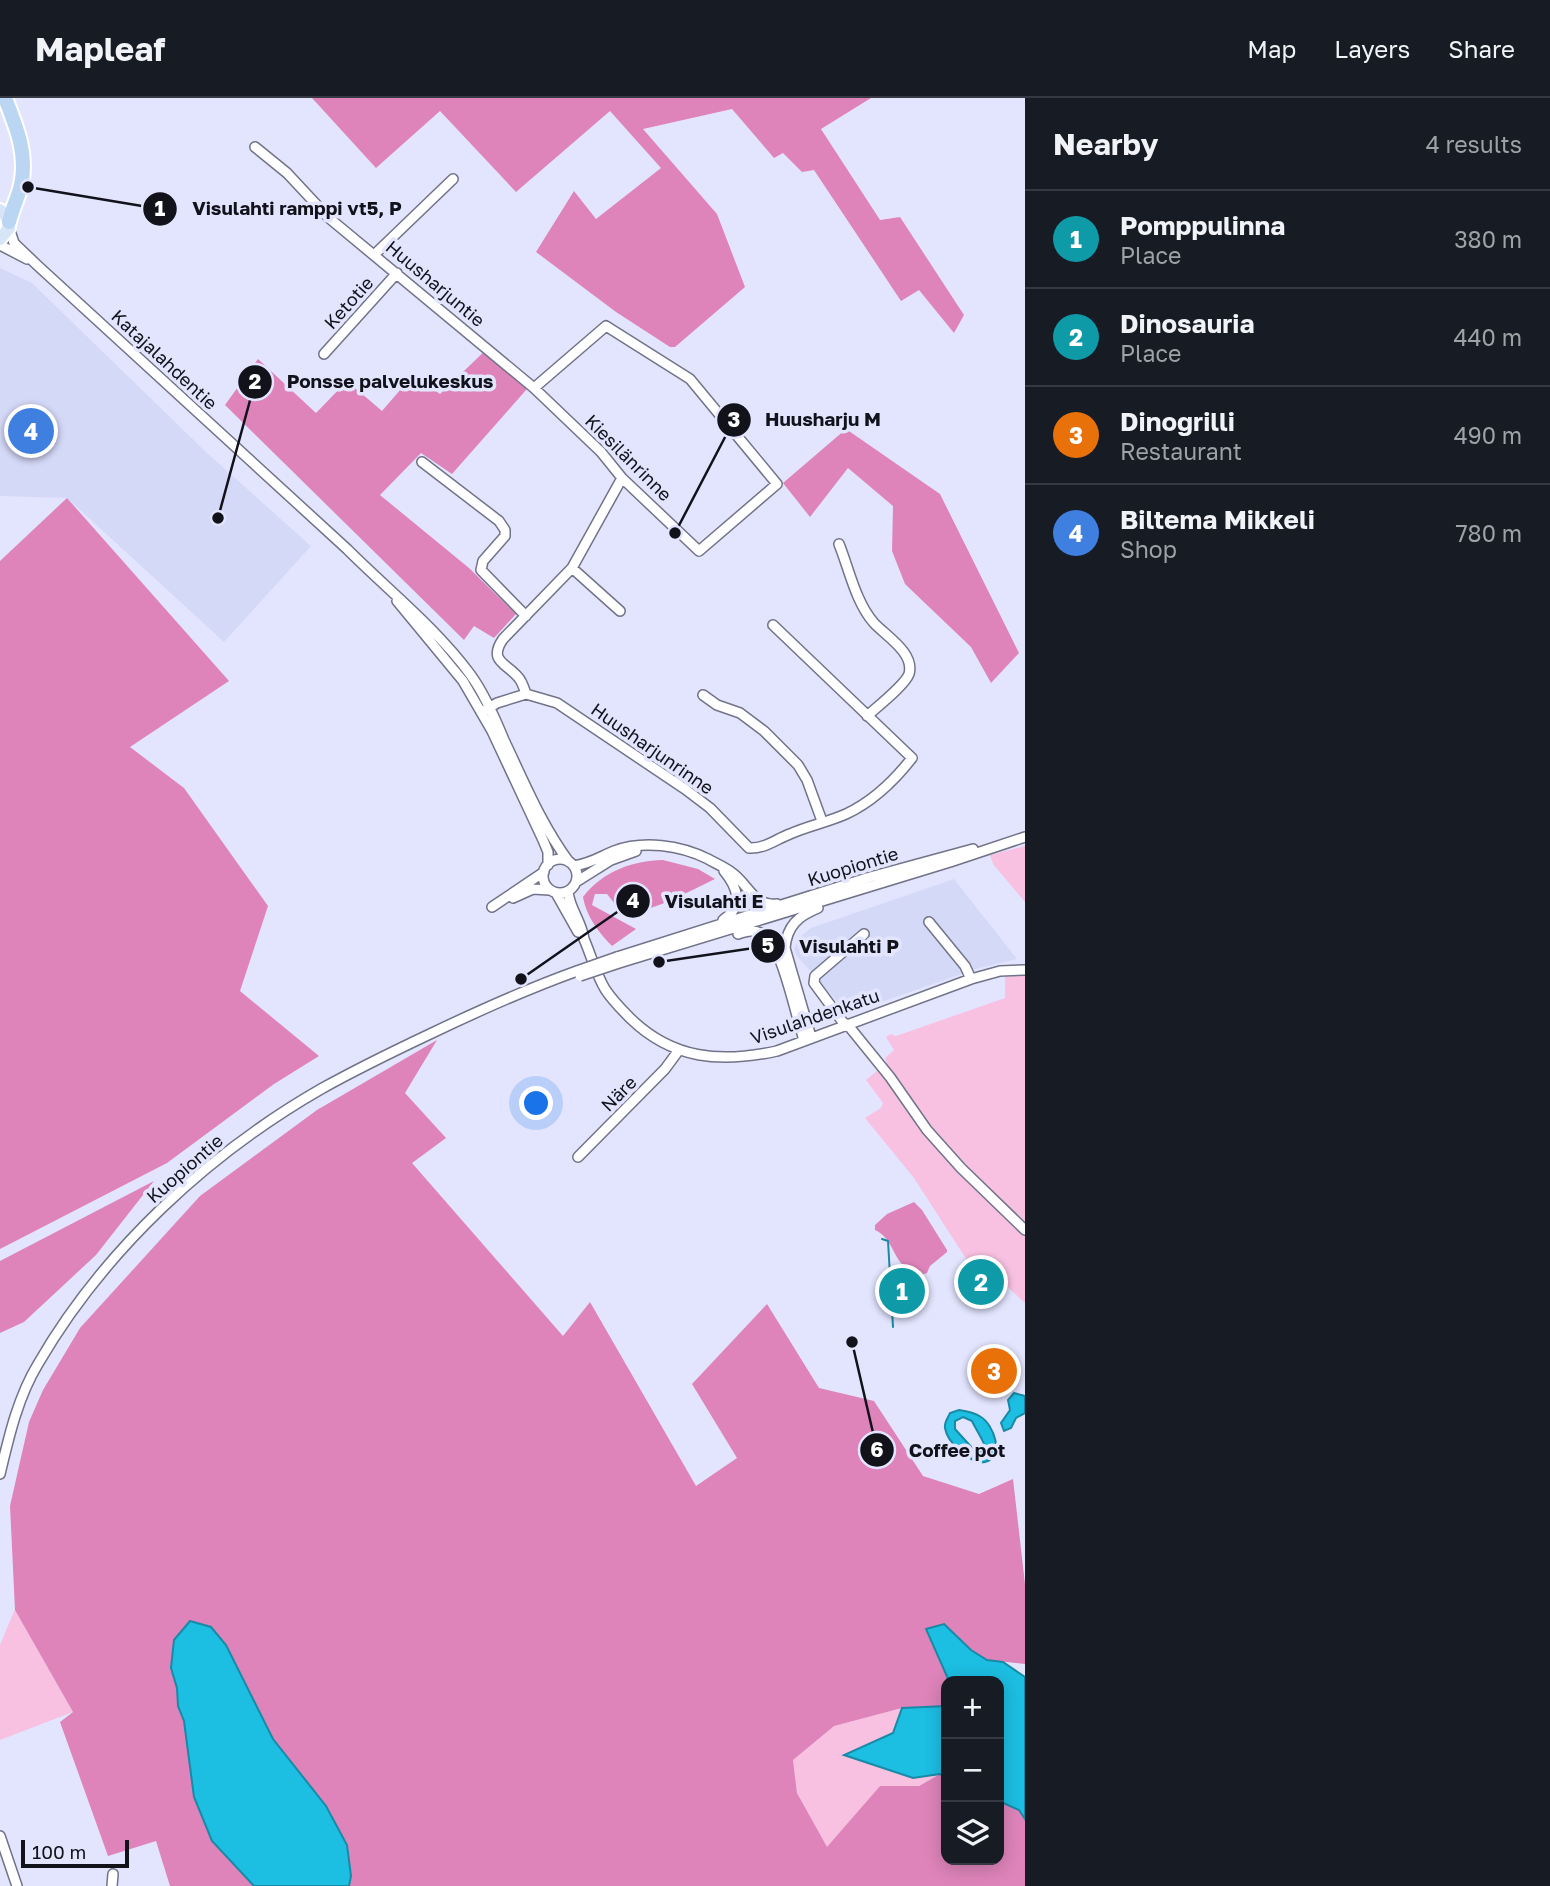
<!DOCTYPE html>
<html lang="en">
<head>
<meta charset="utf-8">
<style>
	body { margin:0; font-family:"Golos Text",sans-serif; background:#242831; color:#f1f3f6 }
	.controls { position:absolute; right:21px; bottom:21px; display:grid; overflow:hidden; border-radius:14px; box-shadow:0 4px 18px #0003 }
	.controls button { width:63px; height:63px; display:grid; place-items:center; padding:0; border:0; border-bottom:2px solid #363941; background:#171b24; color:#f1f3f6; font:35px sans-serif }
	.scale { position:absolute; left:21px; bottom:18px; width:108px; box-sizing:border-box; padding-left:7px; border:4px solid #12121b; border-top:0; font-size:19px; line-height:24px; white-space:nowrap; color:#12121b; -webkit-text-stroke:5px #e3e5ff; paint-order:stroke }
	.you { position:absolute; left:537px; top:1006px; width:24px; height:24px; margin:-18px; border:5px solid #fff; border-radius:50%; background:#1a73e8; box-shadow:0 0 0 10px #1a73e833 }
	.badge { display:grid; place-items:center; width:46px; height:46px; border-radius:50%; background:#9a6e1d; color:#fff; font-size:23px; font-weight:700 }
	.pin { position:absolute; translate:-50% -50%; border:4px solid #fff; box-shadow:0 2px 7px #0006 }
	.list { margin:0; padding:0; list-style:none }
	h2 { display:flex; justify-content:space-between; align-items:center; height:91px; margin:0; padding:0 28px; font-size:30px }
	h2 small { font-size:23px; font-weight:400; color:#9ea1a6 }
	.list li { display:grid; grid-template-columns:46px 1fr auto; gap:21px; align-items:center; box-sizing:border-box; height:98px; padding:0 28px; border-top:2px solid #363941 }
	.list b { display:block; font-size:26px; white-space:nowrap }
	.list p { margin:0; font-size:23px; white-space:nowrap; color:#9ea1a6 }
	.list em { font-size:23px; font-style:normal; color:#9ea1a6 }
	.icon { flex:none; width:38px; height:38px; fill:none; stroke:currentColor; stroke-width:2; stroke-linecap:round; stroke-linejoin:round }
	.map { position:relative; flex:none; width:1025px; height:1788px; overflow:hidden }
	header { display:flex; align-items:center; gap:42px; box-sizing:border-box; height:98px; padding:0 35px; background:#171b24; border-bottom:2px solid #363941 }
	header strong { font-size:33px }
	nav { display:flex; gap:38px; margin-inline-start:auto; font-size:24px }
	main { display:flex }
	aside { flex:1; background:#171b24 }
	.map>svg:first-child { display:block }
	.built { fill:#d5d9f8 }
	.green { fill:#f8c1e1 }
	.forest { fill:#de84bb }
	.water { fill:#1cbee2; stroke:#198aa6; stroke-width:2; fill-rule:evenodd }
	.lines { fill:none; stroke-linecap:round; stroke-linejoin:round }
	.stream { stroke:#198aa6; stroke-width:2 }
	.minor-casing { stroke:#717389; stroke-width:12 }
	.major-casing { stroke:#fff; stroke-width:16 }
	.highway-casing { stroke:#fff; stroke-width:18 }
	.minor { stroke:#fff; stroke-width:9 }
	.major { stroke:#d6e6f7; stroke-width:12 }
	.highway { stroke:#bbd6f2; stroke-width:14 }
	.minor-bridge-casing { stroke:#717389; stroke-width:12; stroke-linecap:butt }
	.minor-bridge { stroke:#fff; stroke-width:9 }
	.labels { text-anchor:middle; stroke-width:7; stroke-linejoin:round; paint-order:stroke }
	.street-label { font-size:18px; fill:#12121b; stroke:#e3e5ff }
	.leader { fill:none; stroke:#12121b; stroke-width:2.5 }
	.callout-dot { fill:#12121b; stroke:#e3e5ff; stroke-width:2.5 }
	.mark-label { font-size:21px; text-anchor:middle; font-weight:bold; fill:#fff }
	.callout-label { font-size:19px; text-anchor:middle; font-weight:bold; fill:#12121b; stroke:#e3e5ff; stroke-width:7; stroke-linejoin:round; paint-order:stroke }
</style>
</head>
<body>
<header>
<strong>Mapleaf</strong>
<nav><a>Map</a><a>Layers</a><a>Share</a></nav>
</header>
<main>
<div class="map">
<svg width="1025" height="1788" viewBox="0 0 1025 1788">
	<rect width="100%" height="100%" fill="#e3e5ff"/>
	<path class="built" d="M 0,170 L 32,185 L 208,356 L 311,448 L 224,544 L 67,400 L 0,398 Z
		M 954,781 L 1017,861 L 976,871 L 853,914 L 844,911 L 796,857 L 794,851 L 800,839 L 811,830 Z"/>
	<path class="green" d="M 1025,748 L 1025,804 L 993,766 L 990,757 Z
		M 1025,877 L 1025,1205 L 1002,1184 L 983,1187 L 914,1080 L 865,1020 L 881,1010 L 883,1005 L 866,982 L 887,965 L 885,960 L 894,952 L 886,939 L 891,936 L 896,938 L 1005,900 L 1005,879 Z
		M 15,1511 L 73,1614 L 0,1642 L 0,1547 Z
		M 902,1610 L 880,1669 L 913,1680 L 940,1676 L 919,1688 L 880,1688 L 827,1750 L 797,1695 L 793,1662 L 833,1628 Z"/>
	<path class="forest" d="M 312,0 L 871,0 L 821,31 L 880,122 L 900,119 L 964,217 L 954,235 L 919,192 L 901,203 L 814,72 L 802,74 L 783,55 L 774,60 L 732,11 L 643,31 L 717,116 L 745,189 L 675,249 L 670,249 L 616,214 L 536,154 L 574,93 L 596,121 L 661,70 L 610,13 L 516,94 L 440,13 L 376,70 Z
		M 491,247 L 534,283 L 452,376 L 421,355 L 380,397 L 469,470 L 516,516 L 494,540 L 474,528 L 464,542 L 225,307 L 258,261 L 316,315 L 347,283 L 382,313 L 413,277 L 440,296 Z
		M 846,331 L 940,396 L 1019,555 L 991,585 L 971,549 L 905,486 L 892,453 L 893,408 L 848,370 L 810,419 L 783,385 Z
		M 67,400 L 229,583 L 130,649 L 184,690 L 268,808 L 240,893 L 319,958 L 274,986 L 167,1065 L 0,1151 L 0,463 Z
		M 663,762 L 698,771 L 715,781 C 699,789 641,819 627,814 C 618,812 613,803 607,796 L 595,796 L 592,807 L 636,831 L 612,848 C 599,835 586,818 583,799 C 603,773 632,763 663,762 Z
		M 437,942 L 405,995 L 446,1040 L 412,1065 L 563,1238 L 590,1204 L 696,1388 L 737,1360 L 692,1286 L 767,1206 L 819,1290 L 874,1303 L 923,1378 L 979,1396 L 1013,1381 L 1025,1486 L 1025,1566 L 987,1562 L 971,1552 L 944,1526 L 927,1531 L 948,1579 L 949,1583 L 946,1583 L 946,1608 L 902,1610 L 834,1628 L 793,1662 L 797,1695 L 827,1749 L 880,1688 L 919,1688 L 940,1676 L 946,1679 L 946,1762 L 999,1762 L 999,1703 L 1019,1712 L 1025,1721 L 1025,1788 L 349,1788 L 351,1778 L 297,1672 L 273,1641 L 255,1608 L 173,1557 L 171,1570 L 177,1590 L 178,1608 L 184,1623 L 194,1699 L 231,1764 L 254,1788 L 170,1788 L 156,1743 L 108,1758 L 60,1624 L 73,1614 L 15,1512 L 10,1408 L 29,1324 L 43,1292 L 80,1230 L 200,1098 L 317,1012 Z
		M 154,1083 L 96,1157 L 24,1224 L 0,1235 L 0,1163 Z
		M 914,1104 L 922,1112 L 947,1152 L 947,1154 L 930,1168 L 927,1175 L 921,1177 C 891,1170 897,1142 875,1132 L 875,1127 L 887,1116 Z"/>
	<path class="water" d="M 1014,1295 L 1025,1298 L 1025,1315 L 1016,1320 L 1011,1330 L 1004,1333 L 1001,1325 L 1010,1312 L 1008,1302 Z
		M 959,1312 C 966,1313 975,1315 981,1319 C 993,1326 1006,1359 985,1364 C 971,1367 947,1344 945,1330 C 944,1324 948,1320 950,1315 ZM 963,1319 L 972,1323 C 975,1330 984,1343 985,1349 L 981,1353 L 974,1352 L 955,1331 L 955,1323 Z
		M 190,1523 L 211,1529 L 226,1547 L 273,1641 L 326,1708 L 347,1747 L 351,1778 L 349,1788 L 254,1788 L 212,1743 L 194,1699 L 184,1623 L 178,1608 L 177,1590 L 171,1570 L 174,1542 Z
		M 944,1526 L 971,1552 L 987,1562 L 1003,1564 L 1025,1579 L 1025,1721 L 1019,1712 L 999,1703 L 999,1583 L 949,1583 L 926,1531 Z
		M 946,1608 L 946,1679 L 940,1676 L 913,1680 L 844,1657 L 893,1635 L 902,1610 Z"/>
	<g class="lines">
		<path class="stream" d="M 882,1141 L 888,1143 L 893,1229"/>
		<defs>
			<path id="minor" d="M 255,49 L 287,75 L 329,120 L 534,290 L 601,354 L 622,380 L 699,453 L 777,386 L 690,281 L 606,228 L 534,290
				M 9,130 L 14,145 L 37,167 L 347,451 C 388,492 435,529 470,576 C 484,595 495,620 504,642 C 524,684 541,726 569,764
				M 0,147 L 27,161
				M 375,156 L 453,81
				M 324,256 L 397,175
				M 422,364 L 499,423 L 505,432 L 505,438 L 483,463 L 481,472 L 526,518
				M 839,446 C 849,471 856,505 874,525 C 886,538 915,555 909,576 C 905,587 877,609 867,618
				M 572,470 L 620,513
				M 397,503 L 463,583 L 492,633 L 543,742 L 548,754 L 548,767
				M 526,596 C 524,590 522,583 518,579 C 506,565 488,563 503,541 L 572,470 L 622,380
				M 703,597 L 717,607 L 740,615 L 764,633 L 798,667 L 807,682 L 822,723
				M 482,614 L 497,605 L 526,596 L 557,605 L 685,691 L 710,710 L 749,750 C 765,751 776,741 790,736 C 808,728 828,724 846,716 C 874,703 894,683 912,660 L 773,527
				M543 778a17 17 0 1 1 34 0a17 17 0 1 1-34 0Z
				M 574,768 C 589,766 600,759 614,753 C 643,742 680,747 708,761 C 715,765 724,769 731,774 C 748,785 753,809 777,806
				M 576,784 L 611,762 L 636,753
				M 568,793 C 569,810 582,824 584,841 C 591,857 596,876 605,891 C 612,902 621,911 630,920 C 673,962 721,965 777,953 L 971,881 L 1000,873 L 1025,872
				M 556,795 L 578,834
				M 513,800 L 533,791 L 549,792
				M 492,809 L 544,774
				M 723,822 C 744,808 738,790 724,773
				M 929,824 L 965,868 L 971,881
				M 738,836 C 747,833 755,831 765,837 C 782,849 796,919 804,942
				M 617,859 L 870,779 L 973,751
				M 619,865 L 950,764 L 1025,739
				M 847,926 L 890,979 L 927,1032 L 961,1070 L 1025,1132
				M 845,927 L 814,885 L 815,878 L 864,836
				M 811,939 L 785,850 C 787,828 798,818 818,810
				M 578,1059 L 665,971 L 679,952
				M 0,1376 C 9,1338 18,1299 38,1266 C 104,1152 208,1056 321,991 C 357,971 394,953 430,936 C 478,913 527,891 577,873
				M 0,1738 L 17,1788
				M 112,1788 L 113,1776"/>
			<path id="major" d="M 0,112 L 7,119 L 9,130 L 0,141"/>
			<path id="highway" d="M 5,0 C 16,28 28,56 21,87 C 18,100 12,111 9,124"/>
		</defs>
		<use href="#minor" class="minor-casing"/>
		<use href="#major" class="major-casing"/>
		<use href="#highway" class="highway-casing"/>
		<use href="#minor" class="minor"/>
		<use href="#major" class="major"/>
		<use href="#highway" class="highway"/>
		<defs>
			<path id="minor-bridge" d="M 577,873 L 617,859
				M 580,878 L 619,865"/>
		</defs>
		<use href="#minor-bridge" class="minor-bridge-casing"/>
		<use href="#minor-bridge" class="minor-bridge"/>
	</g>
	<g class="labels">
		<g class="street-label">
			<text transform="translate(435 186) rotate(40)" y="6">Huusharjuntie</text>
			<text transform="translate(349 205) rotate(-48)" y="6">Ketotie</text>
			<text transform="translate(164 262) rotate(43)" y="6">Katajalahdentie</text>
			<text transform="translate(628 360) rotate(45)" y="6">Kiesilänrinne</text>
			<text transform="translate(652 651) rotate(35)" y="6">Huusharjunrinne</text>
			<text transform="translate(853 769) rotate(-17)" y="6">Kuopiontie</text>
			<text transform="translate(815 919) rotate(-19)" y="6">Visulahdenkatu</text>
			<text transform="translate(619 996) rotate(-45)" y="6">Näre</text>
			<text transform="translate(185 1071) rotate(-41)" y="6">Kuopiontie</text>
		</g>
	</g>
	<path class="leader" d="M28 89L160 111M218 420L255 284M675 435L734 322M521 881L633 803M659 864L768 848M852 1244L877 1352"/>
	<g class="callout-dot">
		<circle cx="28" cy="89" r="7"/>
		<circle cx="218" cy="420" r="7"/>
		<circle cx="675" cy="435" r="7"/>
		<circle cx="521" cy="881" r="7"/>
		<circle cx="659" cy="864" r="7"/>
		<circle cx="852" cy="1244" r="7"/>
		<circle cx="160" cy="111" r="18"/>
		<circle cx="255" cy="284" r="18"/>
		<circle cx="734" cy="322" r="18"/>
		<circle cx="633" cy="803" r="18"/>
		<circle cx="768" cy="848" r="18"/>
		<circle cx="877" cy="1352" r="18"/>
	</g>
	<g class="mark-label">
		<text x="160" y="118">1</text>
		<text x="255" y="291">2</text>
		<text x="734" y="329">3</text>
		<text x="633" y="810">4</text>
		<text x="768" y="855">5</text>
		<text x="877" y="1359">6</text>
	</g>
	<g class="callout-label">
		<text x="297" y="117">Visulahti ramppi vt5, P</text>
		<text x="390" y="290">Ponsse palvelukeskus</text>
		<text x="823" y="328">Huusharju M</text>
		<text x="714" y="810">Visulahti E</text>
		<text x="849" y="855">Visulahti P</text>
		<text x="957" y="1359">Coffee pot</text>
	</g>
</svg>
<div class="controls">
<button>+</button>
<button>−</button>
<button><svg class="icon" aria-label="layers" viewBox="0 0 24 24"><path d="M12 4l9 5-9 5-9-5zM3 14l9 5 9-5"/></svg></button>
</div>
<div class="scale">100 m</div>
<div class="you"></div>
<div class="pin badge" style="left:902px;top:1193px;background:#0f9aa8">1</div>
<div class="pin badge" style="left:981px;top:1184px;background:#0f9aa8">2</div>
<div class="pin badge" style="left:994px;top:1273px;background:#e8710a">3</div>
<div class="pin badge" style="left:31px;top:333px;background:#3f7fe0">4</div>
</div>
<aside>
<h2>Nearby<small>4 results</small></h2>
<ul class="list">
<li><span class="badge" style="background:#0f9aa8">1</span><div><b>Pomppulinna</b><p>Place</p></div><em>380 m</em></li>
<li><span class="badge" style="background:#0f9aa8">2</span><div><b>Dinosauria</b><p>Place</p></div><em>440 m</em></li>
<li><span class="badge" style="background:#e8710a">3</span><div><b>Dinogrilli</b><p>Restaurant</p></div><em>490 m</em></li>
<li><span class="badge" style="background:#3f7fe0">4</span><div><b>Biltema Mikkeli</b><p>Shop</p></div><em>780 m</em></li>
</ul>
</aside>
</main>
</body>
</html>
